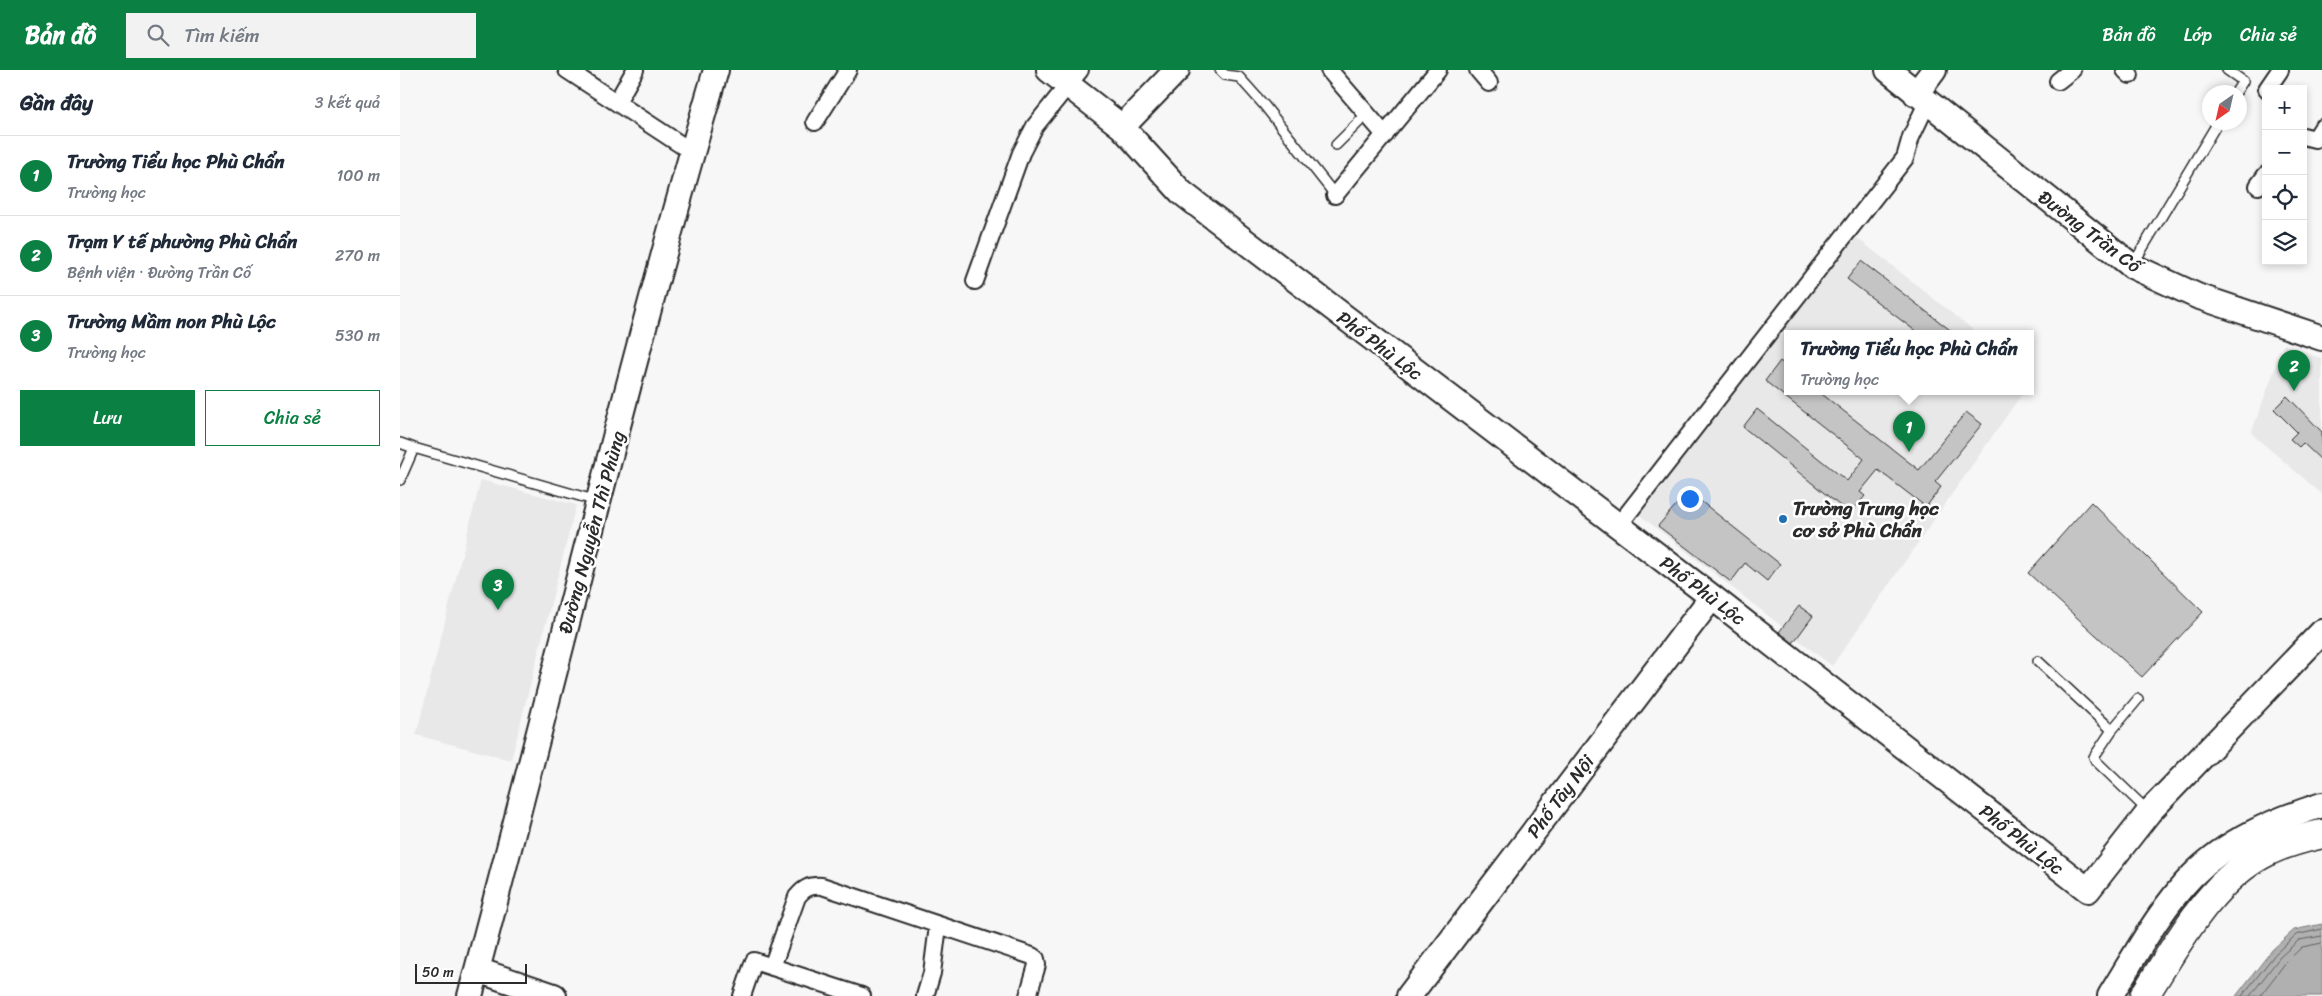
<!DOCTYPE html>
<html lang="vi">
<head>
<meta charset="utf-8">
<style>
	body { margin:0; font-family:Sriracha,sans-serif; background:#f2f2f3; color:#1f2937 }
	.controls { position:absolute; right:15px; top:15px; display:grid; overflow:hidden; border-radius:0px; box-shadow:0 2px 8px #0003 }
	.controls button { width:45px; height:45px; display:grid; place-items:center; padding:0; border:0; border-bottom:1px solid #e0e1e3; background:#fff; color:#1f2937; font:25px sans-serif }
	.compass { position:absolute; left:1802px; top:15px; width:45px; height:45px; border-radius:50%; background:#fff; box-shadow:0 2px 8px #0003; rotate:214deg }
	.scale { position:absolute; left:15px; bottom:12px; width:112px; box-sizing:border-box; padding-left:5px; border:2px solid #2b2b2b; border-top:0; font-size:14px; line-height:18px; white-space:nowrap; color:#2b2b2b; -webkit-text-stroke:4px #fff; paint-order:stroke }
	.you { position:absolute; left:1289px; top:428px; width:18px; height:18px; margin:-12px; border:4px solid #fff; border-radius:50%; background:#1a73e8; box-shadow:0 0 0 8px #1a73e833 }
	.badge { display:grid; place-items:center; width:32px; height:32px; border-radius:50%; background:#0b8043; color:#fff; font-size:16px; font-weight:700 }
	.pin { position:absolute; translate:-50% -41px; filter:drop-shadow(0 1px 2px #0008) }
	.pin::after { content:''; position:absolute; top:26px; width:18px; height:15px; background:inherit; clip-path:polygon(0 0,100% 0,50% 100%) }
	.popup { position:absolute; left:1384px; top:260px; width:250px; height:65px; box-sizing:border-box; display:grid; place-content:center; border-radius:0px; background:#fff; filter:drop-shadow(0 1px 4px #0005); font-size:16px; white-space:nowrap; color:#747a83 }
	.popup b { font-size:19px; color:#1f2937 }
	.popup::after { content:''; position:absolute; left:50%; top:100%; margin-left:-10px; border:10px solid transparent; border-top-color:#fff }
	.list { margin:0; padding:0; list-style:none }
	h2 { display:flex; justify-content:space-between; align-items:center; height:65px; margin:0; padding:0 20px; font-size:21px }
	h2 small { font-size:16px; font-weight:400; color:#747a83 }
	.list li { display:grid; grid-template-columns:32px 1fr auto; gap:15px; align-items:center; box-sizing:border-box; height:80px; padding:0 20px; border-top:1px solid #e0e1e3 }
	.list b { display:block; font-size:19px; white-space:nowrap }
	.list p { margin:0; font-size:16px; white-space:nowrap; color:#747a83 }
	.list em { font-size:16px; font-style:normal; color:#747a83 }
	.actions { display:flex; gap:10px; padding:15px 20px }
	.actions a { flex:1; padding:11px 0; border:1px solid #0b8043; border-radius:0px; text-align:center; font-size:18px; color:#0b8043 }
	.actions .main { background:#0b8043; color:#fff }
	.icon { flex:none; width:28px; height:28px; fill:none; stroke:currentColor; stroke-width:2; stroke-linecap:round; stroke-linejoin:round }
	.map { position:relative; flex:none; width:1922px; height:926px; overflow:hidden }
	header { display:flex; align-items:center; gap:30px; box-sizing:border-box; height:70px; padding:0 25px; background:#0b8043; color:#fff }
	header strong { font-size:24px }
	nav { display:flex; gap:28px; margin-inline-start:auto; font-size:18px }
	.search { width:350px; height:45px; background:#f2f2f3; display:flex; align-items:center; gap:12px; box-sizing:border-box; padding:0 18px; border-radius:0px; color:#747a83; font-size:19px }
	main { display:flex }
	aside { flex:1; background:#fff }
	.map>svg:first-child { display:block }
	.built { fill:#e8e8e8 }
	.water { fill:#b0b0b0; stroke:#7b7b7b }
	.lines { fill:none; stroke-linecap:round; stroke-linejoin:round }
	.shore { stroke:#606060; stroke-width:1 }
	.building { fill:#c4c4c4; stroke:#2b2b2b }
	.lane-casing { stroke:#2b2b2b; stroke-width:12 }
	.street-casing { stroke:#2b2b2b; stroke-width:20 }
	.secondary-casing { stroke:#2b2b2b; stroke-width:28 }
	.highway-casing { stroke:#2b2b2b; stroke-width:31 }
	.lane { stroke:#fff; stroke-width:9 }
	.street { stroke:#fff; stroke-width:16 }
	.secondary { stroke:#fff; stroke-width:24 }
	.highway { stroke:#fff; stroke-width:28 }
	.poi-dot { fill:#1f6fb2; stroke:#fff; stroke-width:2 }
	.labels { text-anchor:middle; stroke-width:5; stroke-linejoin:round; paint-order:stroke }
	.street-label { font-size:19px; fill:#2b2b2b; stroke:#fff }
	.poi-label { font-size:19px; font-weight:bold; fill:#2b2b2b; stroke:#fff; text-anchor:start }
</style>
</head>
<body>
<header>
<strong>Bản đồ</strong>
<div class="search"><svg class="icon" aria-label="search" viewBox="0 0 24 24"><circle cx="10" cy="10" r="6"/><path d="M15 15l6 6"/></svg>Tìm kiếm</div>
<nav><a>Bản đồ</a><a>Lớp</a><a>Chia sẻ</a></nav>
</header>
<main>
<aside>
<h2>Gần đây<small>3 kết quả</small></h2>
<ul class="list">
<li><span class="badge">1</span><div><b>Trường Tiểu học Phù Chẩn</b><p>Trường học</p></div><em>100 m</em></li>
<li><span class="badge">2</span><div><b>Trạm Y tế phường Phù Chẩn</b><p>Bệnh viện · Đường Trần Cố</p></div><em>270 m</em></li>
<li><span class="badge">3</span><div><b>Trường Mầm non Phù Lộc</b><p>Trường học</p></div><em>530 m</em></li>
</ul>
<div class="actions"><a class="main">Lưu</a><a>Chia sẻ</a></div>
</aside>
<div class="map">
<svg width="1922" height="926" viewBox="0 0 1922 926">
	<rect width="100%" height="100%" fill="#f7f7f7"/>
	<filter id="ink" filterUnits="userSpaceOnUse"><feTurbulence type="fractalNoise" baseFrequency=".02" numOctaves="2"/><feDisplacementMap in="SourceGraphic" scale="10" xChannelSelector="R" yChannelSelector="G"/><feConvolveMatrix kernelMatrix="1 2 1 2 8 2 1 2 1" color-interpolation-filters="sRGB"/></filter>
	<g filter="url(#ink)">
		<path class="built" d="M 1456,167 L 1577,263 L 1388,263 L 1388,321 L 1624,321 L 1432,596 L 1236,442 L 1343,305 Z
			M 1884,274 L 1922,289 L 1922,424 L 1854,366 L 1852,361 Z
			M 81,410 L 176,435 L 111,690 L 16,665 Z"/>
		<path class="water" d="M 1922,854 L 1922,926 L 1836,926 L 1872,880 L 1894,860 Z"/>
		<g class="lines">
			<path class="shore" d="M 1842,926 L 1876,883 L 1896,865 L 1922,859
				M 1850,926 L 1880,887 L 1899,870 L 1922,866
				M 1860,926 L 1886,892 L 1902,877 L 1922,873"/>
		</g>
		<path class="building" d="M 1461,191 L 1554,263 L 1518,263 L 1447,209 Z
			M 1380,291 L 1388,297 L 1388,321 L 1418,321 L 1519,400 L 1566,342 L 1582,354 L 1535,412 L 1541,417 L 1526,437 L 1478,400 L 1460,422 L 1465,426 L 1450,444 L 1343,357 L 1357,339 L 1447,411 L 1464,389 L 1365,311 Z
			M 1887,326 L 1922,362 L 1922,391 L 1903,373 L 1899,377 L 1890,369 L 1897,362 L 1874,339 Z
			M 1288,421 L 1380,494 L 1367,511 L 1345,493 L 1331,512 L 1258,456 Z
			M 1691,432 L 1803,542 L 1742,607 L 1628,503 Z
			M 1399,536 L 1413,546 L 1393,573 L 1379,562 Z"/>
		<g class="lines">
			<defs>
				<path id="lane" d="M 820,0 L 825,5 L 839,7 L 864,35 L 935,125
					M 1827,0 L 1843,11 L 1836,22
					M 936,75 L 967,44
					M 1732,196 L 1818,52
					M 0,373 L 14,378
					M 0,410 L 14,378 L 197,431
					M 1638,591 L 1712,660
					M 1738,629 L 1712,660 L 1694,687 L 1696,691 L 1749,742"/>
				<path id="street" d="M 167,0 L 292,82
					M 929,0 L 985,65
					M 1078,0 L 1089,13
					M 1725,0 L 1730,5
					M 1658,11 L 1672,0
					M 1867,19 L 1880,0
					M 217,32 L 235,0
					M 415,52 L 448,0
					M 1903,66 L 1915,69 L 1922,58
					M 1858,116 L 1866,105
					M 935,125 L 1038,0
					M 575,211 L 621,83 L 635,56 L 680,0
					M 1218,456 L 1505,88 L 1511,67 L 1527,33
					M 372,897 L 397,827 C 404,818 410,815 422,816 L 632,886 L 636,889 L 637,895 L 628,926
					M 342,926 L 354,891 L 462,926
					M 525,926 L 532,903 L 538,856"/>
				<path id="secondary" d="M 649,0 L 722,57 L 781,122 L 808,143 L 1312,527 L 1688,820 L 1749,742 L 1922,562
					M 1488,0 L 1732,196 L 1797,226 L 1922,268
					M 1516,24 L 1534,0
					M 722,57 L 777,0
					M 77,900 L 154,926
					M 70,926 C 153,618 226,306 316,0
					M 1009,926 L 1312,527
					M 1710,926 C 1735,886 1759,840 1792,806 C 1827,770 1875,750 1922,735"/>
				<path id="highway" d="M 1744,926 C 1777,875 1810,810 1867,782 C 1884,773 1904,768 1922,764"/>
			</defs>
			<use href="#lane" class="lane-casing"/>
			<use href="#street" class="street-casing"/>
			<use href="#secondary" class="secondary-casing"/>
			<use href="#highway" class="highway-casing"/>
			<use href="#lane" class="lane"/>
			<use href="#street" class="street"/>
			<use href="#secondary" class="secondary"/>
			<use href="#highway" class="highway"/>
		</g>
	</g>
	<circle class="poi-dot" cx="1383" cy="449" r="5"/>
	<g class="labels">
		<g class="street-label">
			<text transform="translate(1690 161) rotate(37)" y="7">Đường Trần Cố</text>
			<text transform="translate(980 275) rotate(37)" y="7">Phố Phù Lộc</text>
			<text transform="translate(191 462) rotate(-75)" y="7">Đường Nguyễn Thì Phùng</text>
			<text transform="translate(1303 520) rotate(37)" y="7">Phố Phù Lộc</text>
			<text transform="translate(1160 726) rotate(-53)" y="7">Phố Tây Nội</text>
			<text transform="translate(1622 769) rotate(38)" y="7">Phố Phù Lộc</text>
		</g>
		<g class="poi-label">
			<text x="1393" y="445">Trường Trung học<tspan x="1393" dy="22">cơ sở Phù Chẩn</tspan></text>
		</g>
	</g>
</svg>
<div class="controls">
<button>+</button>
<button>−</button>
<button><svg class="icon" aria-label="locate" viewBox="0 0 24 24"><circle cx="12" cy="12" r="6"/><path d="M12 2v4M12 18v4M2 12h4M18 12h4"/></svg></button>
<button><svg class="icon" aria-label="layers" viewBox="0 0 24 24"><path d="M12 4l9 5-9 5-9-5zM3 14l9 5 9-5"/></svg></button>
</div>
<svg class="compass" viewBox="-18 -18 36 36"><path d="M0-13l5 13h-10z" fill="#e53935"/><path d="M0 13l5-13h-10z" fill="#747a83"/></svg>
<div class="scale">50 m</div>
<div class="you"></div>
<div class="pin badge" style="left:1509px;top:382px">1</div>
<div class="popup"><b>Trường Tiểu học Phù Chẩn</b>Trường học</div>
<div class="pin badge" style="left:1894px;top:321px">2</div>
<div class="pin badge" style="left:98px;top:540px">3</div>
</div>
</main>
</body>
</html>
